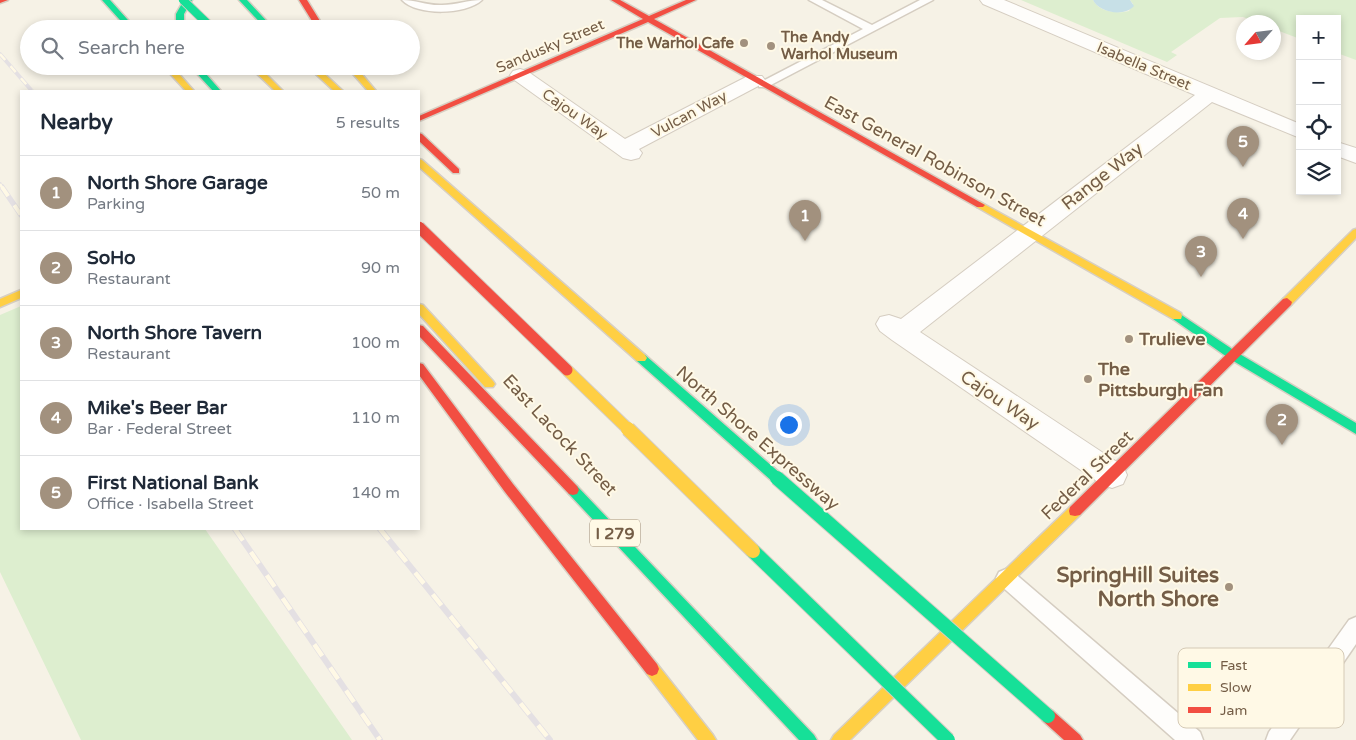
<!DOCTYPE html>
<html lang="en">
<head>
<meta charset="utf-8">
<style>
	body { margin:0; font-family:"Varela Round",sans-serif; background:#f2f2f3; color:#1f2937 }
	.controls { position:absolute; right:15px; top:15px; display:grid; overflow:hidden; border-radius:0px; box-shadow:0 2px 8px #0003 }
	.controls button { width:45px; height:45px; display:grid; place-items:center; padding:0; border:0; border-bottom:1px solid #e0e1e3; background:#fff; color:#1f2937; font:25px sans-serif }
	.compass { position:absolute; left:1236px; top:15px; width:45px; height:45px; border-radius:50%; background:#fff; box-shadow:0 2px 8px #0003; rotate:242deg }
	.you { position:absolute; left:788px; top:424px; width:18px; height:18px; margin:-12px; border:4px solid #fff; border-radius:50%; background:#1a73e8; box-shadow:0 0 0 8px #1a73e833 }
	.badge { display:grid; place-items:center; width:32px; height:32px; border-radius:50%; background:#a2917e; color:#fff; font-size:16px; font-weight:700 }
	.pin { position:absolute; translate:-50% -41px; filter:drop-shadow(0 1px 2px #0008) }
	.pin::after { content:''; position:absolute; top:26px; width:18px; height:15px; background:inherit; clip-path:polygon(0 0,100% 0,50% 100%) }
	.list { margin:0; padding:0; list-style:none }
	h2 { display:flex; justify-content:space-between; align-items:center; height:65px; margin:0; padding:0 20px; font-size:21px }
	h2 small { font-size:16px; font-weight:400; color:#747a83 }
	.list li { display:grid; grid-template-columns:32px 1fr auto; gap:15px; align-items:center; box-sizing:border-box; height:75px; padding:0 20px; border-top:1px solid #e0e1e3 }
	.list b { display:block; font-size:19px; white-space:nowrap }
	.list p { margin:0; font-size:16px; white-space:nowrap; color:#747a83 }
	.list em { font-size:16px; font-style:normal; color:#747a83 }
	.icon { flex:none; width:28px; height:28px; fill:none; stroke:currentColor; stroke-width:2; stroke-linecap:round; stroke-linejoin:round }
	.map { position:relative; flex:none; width:1356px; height:740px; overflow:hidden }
	.search { position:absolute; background:#fff; box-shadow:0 2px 8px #0003; left:20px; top:20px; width:400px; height:55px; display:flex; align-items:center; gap:12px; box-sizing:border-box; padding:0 18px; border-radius:28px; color:#747a83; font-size:19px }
	.panel { position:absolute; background:#fff; box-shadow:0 2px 8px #0003; left:20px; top:90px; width:400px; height:440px; border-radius:0px }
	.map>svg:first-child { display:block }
	.green { fill:#ddeecf }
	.water { fill:#c7e0e7 }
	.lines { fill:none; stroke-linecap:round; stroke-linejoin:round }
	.lane-casing { stroke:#d5cdc1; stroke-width:3 }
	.street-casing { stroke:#d5cdc1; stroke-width:2 }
	.fast-casing { stroke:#d7cfc3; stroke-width:3 }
	.slow-casing { stroke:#d7cfc3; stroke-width:3 }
	.jam-casing { stroke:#d7cfc3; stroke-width:3 }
	.lane { fill:#fefdfb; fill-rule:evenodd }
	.street { fill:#fefdfb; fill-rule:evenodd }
	.fast { fill:#16e098; fill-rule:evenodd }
	.slow { fill:#ffcf43; fill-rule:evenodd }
	.jam { fill:#f24e42; fill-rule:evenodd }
	.rail-far2-casing { stroke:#e4e0e3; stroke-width:4 }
	.rail-far1-casing { stroke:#e4e0e3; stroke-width:5.5 }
	.rail-casing { stroke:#e4e0e3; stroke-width:6 }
	.rail-far2 { stroke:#fff9e6; stroke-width:2.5; stroke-dasharray:8; stroke-linecap:butt }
	.rail-far1 { stroke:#fff9e6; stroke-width:4; stroke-dasharray:11; stroke-linecap:butt }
	.rail { stroke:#fff9e6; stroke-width:4.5; stroke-dasharray:14; stroke-linecap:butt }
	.fast-bridge-far1-casing { stroke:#d5cdc3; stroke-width:10; stroke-linecap:butt }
	.fast-bridge-casing { stroke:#d5cdc3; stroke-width:16; stroke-linecap:butt }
	.slow-bridge-far1-casing { stroke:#d5cdc3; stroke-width:13; stroke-linecap:butt }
	.slow-bridge-casing { stroke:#d5cdc3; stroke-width:16; stroke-linecap:butt }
	.jam-bridge-casing { stroke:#d5cdc3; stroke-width:13; stroke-linecap:butt }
	.fast-bridge-far1 { stroke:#16e098; stroke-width:8 }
	.fast-bridge { stroke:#16e098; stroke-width:14 }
	.slow-bridge-far1 { stroke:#ffcf43; stroke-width:11 }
	.slow-bridge { stroke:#ffcf43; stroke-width:14 }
	.jam-bridge { stroke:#f24e42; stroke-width:11 }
	.poi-dot { fill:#a2917e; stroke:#fff9e6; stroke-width:2 }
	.labels { text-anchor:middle; stroke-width:4; stroke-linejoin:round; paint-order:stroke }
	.far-poi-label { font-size:15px; font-weight:bold; fill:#745d46; stroke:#fff9e6; text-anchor:start }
	.far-street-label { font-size:15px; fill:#745d46; stroke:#fff9e6 }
	.shield { fill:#fff9e6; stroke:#9e8c76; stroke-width:1 }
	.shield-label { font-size:16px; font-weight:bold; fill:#745d46 }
	.street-label { font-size:18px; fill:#745d46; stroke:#fff9e6 }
	.poi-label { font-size:18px; font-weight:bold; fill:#745d46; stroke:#fff9e6; text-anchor:start }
	.near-poi-label { font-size:21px; font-weight:bold; fill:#745d46; stroke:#fff9e6; text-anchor:end }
	.key { fill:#fff9e6; stroke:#d5cab6; stroke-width:1 }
	.key-label { font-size:14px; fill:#745d46 }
</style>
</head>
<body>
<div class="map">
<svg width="1356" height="740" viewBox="0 0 1356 740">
	<rect width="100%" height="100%" fill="#f6f2e6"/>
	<path class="green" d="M 1021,0 L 1093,0 C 1099,12 1117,14 1129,11 L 1133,4 L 1130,0 L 1356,0 L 1356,60 L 1337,53 L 1337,19 L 1300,19 L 1300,39 L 1274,29 L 1274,22 L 1257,22 L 1243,17 L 1220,18 L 1171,52 L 1177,55 L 1167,62 Z
		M 21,306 L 21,529 L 205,529 L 352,740 L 81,740 L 0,572 L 0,315 Z"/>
	<path class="water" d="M 1093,0 L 1130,0 L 1134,6 C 1125,17 1099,13 1093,0 Z"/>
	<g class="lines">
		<defs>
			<path id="lane" d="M 402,0 C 416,0 428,6 442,5 C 456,5 468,0 482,0 C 466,15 417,16 402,0 Z
				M 809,0 L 822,0 L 872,25 L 920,0 L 933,0 L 767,87 L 759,87 L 759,83 L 863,29 Z
				M 1006,569 L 1013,572 L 1200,732 L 1203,740 L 1175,740 L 999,584 L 996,578 L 999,572 Z
				M 1356,617 L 1356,644 L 1290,740 L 1266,740 L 1269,732 L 1349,620 Z"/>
			<path id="street" d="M 980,0 L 1004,0 L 1300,124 L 1300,138 L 1212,102 L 920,332 L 1123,466 L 1127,475 L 1123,484 L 1112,488 L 1101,484 L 892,340 L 880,331 L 876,324 L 880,317 L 889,315 L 901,319 L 1195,95 L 983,4 Z
				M 520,69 L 527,71 L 625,139 L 748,76 L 762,76 L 765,80 L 762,84 L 639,149 L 642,153 L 639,158 L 631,160 L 623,158 L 513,79 L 510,75 L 513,71 Z
				M 1337,142 L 1356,148 L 1356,163 L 1337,156 Z"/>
			<path id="fast" d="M 102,0 L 110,0 L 136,29 L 128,29 Z
				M 184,0 L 192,0 L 184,14 L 184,29 L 176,29 L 176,14 Z
				M 239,0 L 247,0 L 274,29 L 266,29 Z
				M 190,66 L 199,66 L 221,91 L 213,91 Z
				M 1177,312 L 1238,353 L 1356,423 L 1356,434 L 1230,359 L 1173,319 L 1172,316 L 1173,313 Z
				M 641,354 L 645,355 L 781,474 L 783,478 L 781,482 L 777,483 L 773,482 L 637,361 L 635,358 L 637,355 Z
				M 573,485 L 577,486 L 814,735 L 817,740 L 799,740 L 569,494 L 567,490 L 569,486 Z"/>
			<path id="slow" d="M 163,66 L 172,66 L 194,91 L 186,91 Z
				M 249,66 L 258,66 L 283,91 L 275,91 Z
				M 307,66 L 316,66 L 343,91 L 334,91 Z
				M 346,66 L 355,66 L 376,91 L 368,91 Z
				M 419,159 L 422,160 L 645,355 L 647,358 L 645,361 L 637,361 L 419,167 Z
				M 980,202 L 1181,313 L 1182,316 L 1181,319 L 1173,319 L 977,207 L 977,203 Z
				M 1356,229 L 1356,238 L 1291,305 L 1283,305 L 1282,302 L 1283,299 L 1353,230 Z
				M 21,290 L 21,298 L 0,307 L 0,299 Z
				M 419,304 L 423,305 L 493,381 L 495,384 L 493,387 L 485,387 L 419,314 Z
				M 1075,506 L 1080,507 L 1081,511 L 1080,515 L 850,740 L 831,740 L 834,735 L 1070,507 Z
				M 652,662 L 657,664 L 713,735 L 716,740 L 698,740 L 647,674 L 645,669 L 647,664 Z"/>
			<path id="jam" d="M 0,0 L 8,0 L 0,3 Z
				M 299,0 L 307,0 L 325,29 L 317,29 Z
				M 611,0 L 620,0 L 649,16 L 686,0 L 696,0 L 654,19 L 985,205 L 983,207 L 977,207 L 648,22 L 419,121 L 419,116 L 643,19 Z
				M 419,133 L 422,134 L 459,169 L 459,173 L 453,173 L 419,141 Z
				M 1287,298 L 1292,302 L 1291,305 L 1080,515 L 1075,516 L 1070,515 L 1069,511 L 1070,507 L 1283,299 Z
				M 419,325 L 423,326 L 577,486 L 579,490 L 577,494 L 573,495 L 569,494 L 419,336 Z
				M 419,363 L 423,364 L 513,484 L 657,664 L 659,669 L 657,674 L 652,676 L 647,674 L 505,492 L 419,375 Z
				M 1048,708 L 1053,711 L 1080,735 L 1083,740 L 1064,740 L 1043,721 L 1040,716 L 1043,711 Z"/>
		</defs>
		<use href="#lane" class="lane-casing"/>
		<use href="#street" class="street-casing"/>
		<use href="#fast" class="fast-casing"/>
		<use href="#slow" class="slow-casing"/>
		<use href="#jam" class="jam-casing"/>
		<use href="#lane" class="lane"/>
		<use href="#street" class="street"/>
		<use href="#fast" class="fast"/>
		<use href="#slow" class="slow"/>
		<use href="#jam" class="jam"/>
		<defs>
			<path id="rail-far2" d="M 0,54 L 32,91
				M 0,184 L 3,189"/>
			<path id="rail-far1" d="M 2,187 L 21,215"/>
			<path id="rail" d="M 235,529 L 380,740
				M 380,529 L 550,740"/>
		</defs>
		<use href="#rail-far2" class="rail-far2-casing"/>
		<use href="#rail-far1" class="rail-far1-casing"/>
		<use href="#rail" class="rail-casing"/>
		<use href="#rail-far2" class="rail-far2"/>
		<use href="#rail-far1" class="rail-far1"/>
		<use href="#rail" class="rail"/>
		<defs>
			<path id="fast-bridge-far1" d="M 183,0 L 213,29"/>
			<path id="fast-bridge" d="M 777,478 L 1048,716
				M 753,551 L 948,740"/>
			<path id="slow-bridge-far1" d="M 567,370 L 629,430"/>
			<path id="slow-bridge" d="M 628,429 L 753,551"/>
			<path id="jam-bridge" d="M 419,227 L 567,370"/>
		</defs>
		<use href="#fast-bridge-far1" class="fast-bridge-far1-casing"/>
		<use href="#fast-bridge" class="fast-bridge-casing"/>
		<use href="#slow-bridge-far1" class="slow-bridge-far1-casing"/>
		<use href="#slow-bridge" class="slow-bridge-casing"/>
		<use href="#jam-bridge" class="jam-bridge-casing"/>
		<use href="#fast-bridge-far1" class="fast-bridge-far1"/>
		<use href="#fast-bridge" class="fast-bridge"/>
		<use href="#slow-bridge-far1" class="slow-bridge-far1"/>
		<use href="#slow-bridge" class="slow-bridge"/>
		<use href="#jam-bridge" class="jam-bridge"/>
	</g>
	<g class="poi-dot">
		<circle cx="744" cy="43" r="5"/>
		<circle cx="771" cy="46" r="5"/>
		<circle cx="1129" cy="339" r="5"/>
		<circle cx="1088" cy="379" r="5"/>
		<circle cx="1229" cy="587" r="5"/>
	</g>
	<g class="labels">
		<g class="far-poi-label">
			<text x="781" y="42">The Andy<tspan x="781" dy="17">Warhol Museum</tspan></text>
			<text x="734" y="48" text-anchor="end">The Warhol Cafe</text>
		</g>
		<g class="far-street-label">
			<text transform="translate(550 46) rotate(-23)" y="5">Sandusky Street</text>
			<text transform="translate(1144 66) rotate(23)" y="5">Isabella Street</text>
			<text transform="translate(575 114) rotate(35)" y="5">Cajou Way</text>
			<text transform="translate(689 114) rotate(-28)" y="5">Vulcan Way</text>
		</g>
		<rect class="shield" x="590" y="519.5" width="50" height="27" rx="4"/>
		<g class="shield-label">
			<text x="615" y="539">I 279</text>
		</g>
		<g class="street-label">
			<text transform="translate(935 161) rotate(29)" y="6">East General Robinson Street</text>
			<text transform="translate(1102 176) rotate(-38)" y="6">Range Way</text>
			<text transform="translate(1000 400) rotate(34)" y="6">Cajou Way</text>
			<text transform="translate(560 435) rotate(47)" y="6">East Lacock Street</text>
			<text transform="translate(758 438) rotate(41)" y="6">North Shore Expressway</text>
			<text transform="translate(1087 475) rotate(-44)" y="6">Federal Street</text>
		</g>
		<g class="poi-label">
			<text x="1139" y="345">Trulieve</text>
			<text x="1098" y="375">The<tspan x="1098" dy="21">Pittsburgh Fan</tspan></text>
		</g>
		<g class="near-poi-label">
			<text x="1219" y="582">SpringHill Suites<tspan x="1219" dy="24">North Shore</tspan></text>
		</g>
	</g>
	<rect x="1178" y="648" width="166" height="80" rx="8" class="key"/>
	<rect x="1188" y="662" width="23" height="6" fill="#16e098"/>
	<rect x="1188" y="684" width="23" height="7" fill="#ffcf43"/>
	<rect x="1188" y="707" width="23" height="6" fill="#f24e42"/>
	<g class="key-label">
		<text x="1220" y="670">Fast</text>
		<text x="1220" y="692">Slow</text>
		<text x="1220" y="715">Jam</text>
	</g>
</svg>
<div class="controls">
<button>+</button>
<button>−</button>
<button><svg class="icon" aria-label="locate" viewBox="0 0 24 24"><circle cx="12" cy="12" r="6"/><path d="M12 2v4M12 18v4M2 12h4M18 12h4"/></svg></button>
<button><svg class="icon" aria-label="layers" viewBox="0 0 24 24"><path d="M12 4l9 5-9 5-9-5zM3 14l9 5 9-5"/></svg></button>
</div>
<svg class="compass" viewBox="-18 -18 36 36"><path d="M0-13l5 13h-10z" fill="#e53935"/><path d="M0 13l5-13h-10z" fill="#747a83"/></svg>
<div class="you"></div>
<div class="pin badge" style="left:805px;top:241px">1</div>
<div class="pin badge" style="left:1282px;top:445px">2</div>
<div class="pin badge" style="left:1201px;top:277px">3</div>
<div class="pin badge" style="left:1243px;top:239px">4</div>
<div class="pin badge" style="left:1243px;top:167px">5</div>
<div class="search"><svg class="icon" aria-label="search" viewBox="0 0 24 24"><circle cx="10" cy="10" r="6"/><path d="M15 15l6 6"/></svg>Search here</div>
<section class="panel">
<h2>Nearby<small>5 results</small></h2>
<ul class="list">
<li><span class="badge">1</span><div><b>North Shore Garage</b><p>Parking</p></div><em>50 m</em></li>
<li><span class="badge">2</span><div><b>SoHo</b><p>Restaurant</p></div><em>90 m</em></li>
<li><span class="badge">3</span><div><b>North Shore Tavern</b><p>Restaurant</p></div><em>100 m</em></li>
<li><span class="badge">4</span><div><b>Mike's Beer Bar</b><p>Bar · Federal Street</p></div><em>110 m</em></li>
<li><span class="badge">5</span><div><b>First National Bank</b><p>Office · Isabella Street</p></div><em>140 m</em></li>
</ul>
</section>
</div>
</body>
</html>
